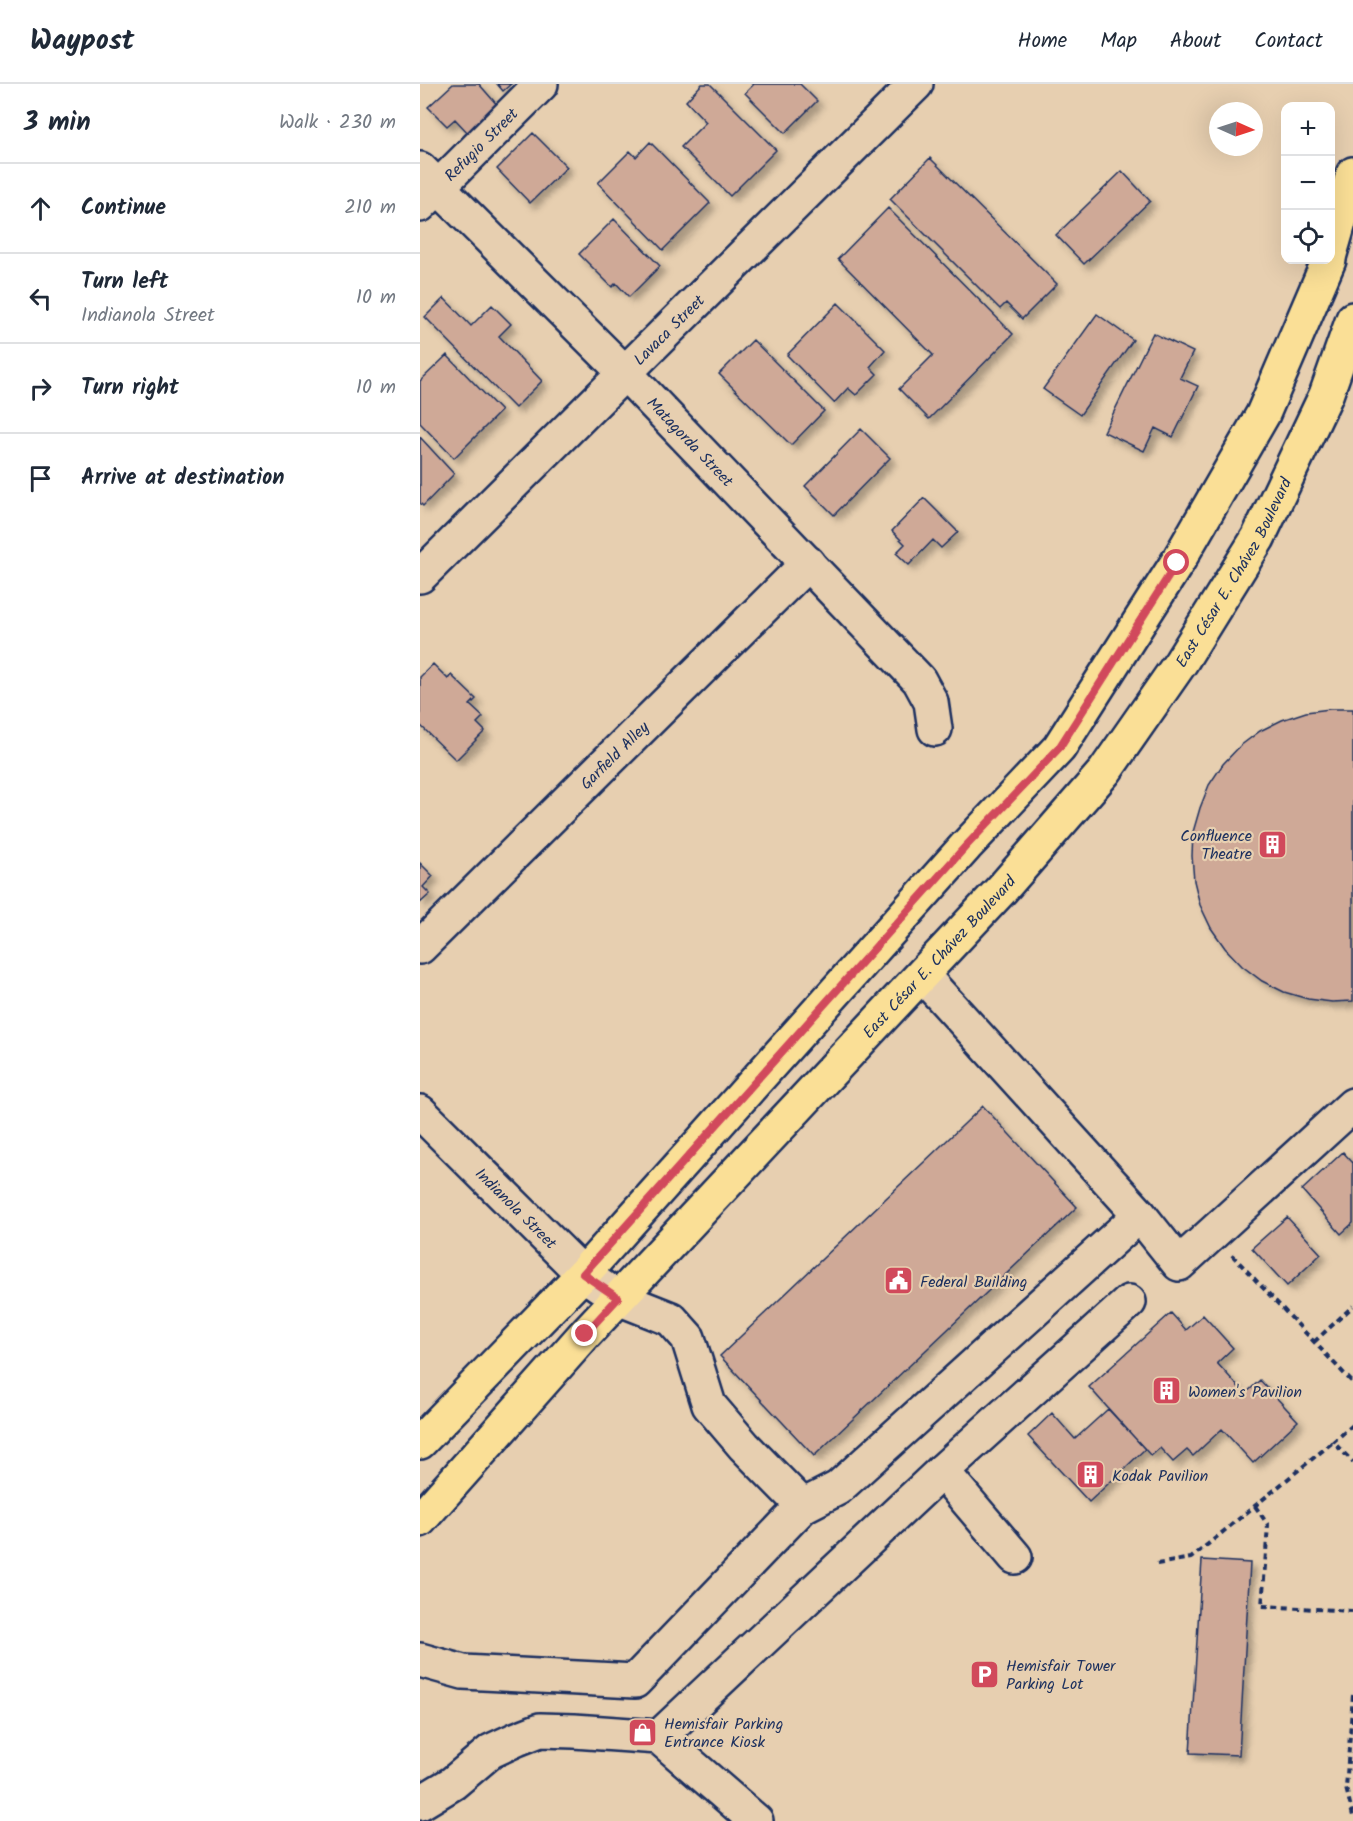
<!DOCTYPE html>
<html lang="en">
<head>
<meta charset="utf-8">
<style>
	body { margin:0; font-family:Kalam,sans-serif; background:#f6f6f7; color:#1f2937 }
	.controls { position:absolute; right:18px; top:18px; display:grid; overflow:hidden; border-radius:12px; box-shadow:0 6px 24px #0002 }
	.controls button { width:54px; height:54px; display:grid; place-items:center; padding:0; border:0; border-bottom:2px solid #e0e1e3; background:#fff; color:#1f2937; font:30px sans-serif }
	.compass { position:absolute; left:789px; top:18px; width:54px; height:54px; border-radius:50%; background:#fff; box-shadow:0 6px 24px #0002; rotate:93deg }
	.stop { position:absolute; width:18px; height:18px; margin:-14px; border:4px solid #d1495b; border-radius:50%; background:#fff }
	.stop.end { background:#d1495b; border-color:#fff; box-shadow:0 2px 6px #0008 }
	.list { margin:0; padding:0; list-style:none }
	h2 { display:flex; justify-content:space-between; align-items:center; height:78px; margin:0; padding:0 24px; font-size:26px }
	h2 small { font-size:20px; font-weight:400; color:#747a83 }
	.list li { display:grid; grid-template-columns:39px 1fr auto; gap:18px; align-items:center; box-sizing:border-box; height:90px; padding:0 24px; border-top:2px solid #e0e1e3 }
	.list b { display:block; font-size:22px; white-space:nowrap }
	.list p { margin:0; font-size:20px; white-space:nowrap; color:#747a83 }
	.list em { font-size:20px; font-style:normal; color:#747a83 }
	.icon { flex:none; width:33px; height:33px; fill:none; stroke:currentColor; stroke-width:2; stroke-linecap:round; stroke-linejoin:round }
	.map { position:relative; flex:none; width:933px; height:1737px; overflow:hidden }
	header { display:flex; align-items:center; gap:36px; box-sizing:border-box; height:84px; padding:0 30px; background:#fff; border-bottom:2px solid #e0e1e3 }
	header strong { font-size:28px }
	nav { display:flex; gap:33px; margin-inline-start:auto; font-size:21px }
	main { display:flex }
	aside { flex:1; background:#fff }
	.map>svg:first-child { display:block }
	.building { fill:#cfa997; stroke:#1b2f5e; stroke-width:1.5; filter:url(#shadow) }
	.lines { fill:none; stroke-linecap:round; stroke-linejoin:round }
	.minor-casing { stroke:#1b2f5e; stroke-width:38 }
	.major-casing { stroke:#1b2f5e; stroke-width:38 }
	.path { stroke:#1b2f5e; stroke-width:4; stroke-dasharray:6 4.5; stroke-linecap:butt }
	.minor { stroke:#e7cfb0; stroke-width:33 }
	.major { stroke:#fadf96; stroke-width:33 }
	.route { stroke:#d1495b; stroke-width:8 }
	.labels { text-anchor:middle; stroke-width:4.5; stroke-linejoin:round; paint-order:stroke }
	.street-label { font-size:16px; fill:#1b2f5e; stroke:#e7cfb0 }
	.poi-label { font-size:16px; fill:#1b2f5e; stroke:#e7cfb0; text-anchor:start }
</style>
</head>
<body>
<header>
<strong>Waypost</strong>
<nav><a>Home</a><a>Map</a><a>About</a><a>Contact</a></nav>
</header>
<main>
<aside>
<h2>3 min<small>Walk · 230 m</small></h2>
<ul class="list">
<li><svg class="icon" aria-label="ahead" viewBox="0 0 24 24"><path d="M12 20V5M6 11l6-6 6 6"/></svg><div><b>Continue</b></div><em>210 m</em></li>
<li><svg class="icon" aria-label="left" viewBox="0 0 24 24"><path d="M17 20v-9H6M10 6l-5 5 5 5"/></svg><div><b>Turn left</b><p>Indianola Street</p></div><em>10 m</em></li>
<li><svg class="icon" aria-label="right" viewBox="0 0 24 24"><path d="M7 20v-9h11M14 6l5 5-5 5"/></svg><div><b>Turn right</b></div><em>10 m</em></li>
<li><svg class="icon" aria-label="arrive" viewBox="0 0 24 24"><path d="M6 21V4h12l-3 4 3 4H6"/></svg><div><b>Arrive at destination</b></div></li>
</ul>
</aside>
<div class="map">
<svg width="933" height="1737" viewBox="0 0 933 1737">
	<defs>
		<filter id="shadow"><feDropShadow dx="5.5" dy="5.5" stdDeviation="3" flood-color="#0004"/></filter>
	</defs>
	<rect width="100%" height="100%" fill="#e7cfb0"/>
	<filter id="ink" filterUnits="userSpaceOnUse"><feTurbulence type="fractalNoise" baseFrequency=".0167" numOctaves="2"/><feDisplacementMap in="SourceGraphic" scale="12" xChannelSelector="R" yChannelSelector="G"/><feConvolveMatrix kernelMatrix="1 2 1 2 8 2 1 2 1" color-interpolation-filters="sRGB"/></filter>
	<g filter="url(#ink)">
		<path class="building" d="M 33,0 L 59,0 L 79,23 L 49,50 L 35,35 L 27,42 L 8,23 Z
			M 77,0 L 91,0 L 83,7 Z
			M 282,0 L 290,0 L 356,66 L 310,112 L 261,63 L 286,38 L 266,17 Z
			M 332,0 L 380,0 L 397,17 L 365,49 L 325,9 L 333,1 Z
			M 113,49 L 147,83 L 110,119 L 77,85 Z
			M 230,58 L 290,119 L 243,166 L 178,99 L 210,67 L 216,73 Z
			M 510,74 L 637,200 L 602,235 L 586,219 L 580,225 L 470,115 Z
			M 702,87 L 730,117 L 664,180 L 636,151 Z
			M 468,124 L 593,250 L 509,335 L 479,305 L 513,271 L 418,175 Z
			M 194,135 L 240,182 L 209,213 L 196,199 L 192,203 L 159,170 Z
			M 24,214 L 51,242 L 72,221 L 91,240 L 79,252 L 122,297 L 95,324 L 5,233 Z
			M 418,219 L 465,266 L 450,283 L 457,290 L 436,311 L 428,304 L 414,319 L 367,271 Z
			M 677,230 L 713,256 L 660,331 L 623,305 Z
			M 733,249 L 773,268 L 760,294 L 778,302 L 753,353 L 735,344 L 724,367 L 684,348 Z
			M 333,256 L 404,327 L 371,361 L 299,290 Z
			M 27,271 L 81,327 L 34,374 L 0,339 L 0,297 Z
			M 441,345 L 470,374 L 414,431 L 385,402 Z
			M 0,353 L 34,390 L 3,422 L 0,419 Z
			M 504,414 L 538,448 L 521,464 L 513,456 L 489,481 L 476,469 L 485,460 L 472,447 Z
			M 13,580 L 28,595 L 31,591 L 56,615 L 50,621 L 63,633 L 57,639 L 65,647 L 36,676 L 0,641 L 0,593 Z
			M 910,625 L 933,625 L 933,917 L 912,918 L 888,915 L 864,908 L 842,897 L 822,882 L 805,864 L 791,844 L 780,821 L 774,797 L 772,772 L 773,748 L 780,724 L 789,701 L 803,680 L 820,662 L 840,647 L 862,636 L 886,628 Z
			M 0,779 L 13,792 L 3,803 L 10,810 L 0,819 Z
			M 563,1022 L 657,1123 L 394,1372 L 300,1272 Z
			M 923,1068 L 933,1079 L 933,1139 L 921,1150 L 882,1106 Z
			M 867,1133 L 901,1170 L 867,1202 L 832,1164 Z
			M 751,1229 L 766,1246 L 783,1231 L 813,1264 L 797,1279 L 825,1310 L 840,1296 L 878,1337 L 833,1379 L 802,1345 L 773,1372 L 767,1366 L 753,1378 L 740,1364 L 731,1372 L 669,1303 Z
			M 688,1325 L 725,1365 L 669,1418 L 608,1352 L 632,1329 L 655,1355 Z
			M 782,1476 L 830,1479 L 819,1671 L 770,1669 Z"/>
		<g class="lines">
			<defs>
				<g id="minor">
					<path id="s1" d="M 0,85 L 206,290 L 499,596 L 511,618 L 515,645"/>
					<path id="s2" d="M 0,121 L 121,0"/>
					<path id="s3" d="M 0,492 L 496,0"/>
					<path id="s4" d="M 0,863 L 388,479"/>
					<path d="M 502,891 L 720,1131 L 759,1180 L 933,1021"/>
					<path id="s5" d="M 0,1028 L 163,1190 L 198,1214 L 251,1235 L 268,1254 L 289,1321 L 324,1362 L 383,1422"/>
					<path d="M 522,1387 L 595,1473"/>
					<path d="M 0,1576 L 43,1588 L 215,1597 L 383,1422 L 418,1404 L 720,1131"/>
					<path d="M 239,1653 L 522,1387 L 709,1218"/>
					<path d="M 0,1719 L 33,1699 L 71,1667 L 97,1655 L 120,1646 L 154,1647 L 239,1653 L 336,1737"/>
				</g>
				<g id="major">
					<path d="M 910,170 L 933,90"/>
					<path d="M 0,1358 L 163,1190 L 546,762 L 639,664 L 757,479 L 843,330 L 909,176"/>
					<path id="s6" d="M 0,1436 L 165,1250 L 582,805 L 685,687 L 761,578 L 838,454 L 906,311 L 933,235"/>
				</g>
			</defs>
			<use href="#minor" class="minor-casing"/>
			<use href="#major" class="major-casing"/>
			<path class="path" d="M 812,1171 L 933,1299
				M 894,1258 L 933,1222
				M 933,1341 L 913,1358 L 933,1378
				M 835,1422 L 848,1441 L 842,1522 L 933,1527
				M 737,1480 L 771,1474 L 913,1358
				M 933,1611 L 926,1704 L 933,1732"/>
			<use href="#minor" class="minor"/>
			<use href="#major" class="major"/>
		</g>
	</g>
	<g class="lines" filter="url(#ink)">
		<path class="route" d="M 165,1250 L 198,1214 L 163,1190 L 546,762 L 639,664 L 757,479"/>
	</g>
	<defs>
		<symbol id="building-square" viewBox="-11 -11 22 22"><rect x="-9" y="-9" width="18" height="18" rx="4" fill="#d1495b" stroke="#e7cfb0"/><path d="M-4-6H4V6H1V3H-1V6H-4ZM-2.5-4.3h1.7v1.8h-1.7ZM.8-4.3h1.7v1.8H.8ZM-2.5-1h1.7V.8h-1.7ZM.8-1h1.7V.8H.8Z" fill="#fff"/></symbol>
		<symbol id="civic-square" viewBox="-11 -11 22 22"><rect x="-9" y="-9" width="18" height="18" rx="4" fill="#d1495b" stroke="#e7cfb0"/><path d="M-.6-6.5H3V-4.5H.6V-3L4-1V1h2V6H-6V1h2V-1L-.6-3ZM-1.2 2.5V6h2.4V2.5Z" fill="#fff"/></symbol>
		<symbol id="parking-square" viewBox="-11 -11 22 22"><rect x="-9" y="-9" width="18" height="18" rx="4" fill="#d1495b" stroke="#e7cfb0"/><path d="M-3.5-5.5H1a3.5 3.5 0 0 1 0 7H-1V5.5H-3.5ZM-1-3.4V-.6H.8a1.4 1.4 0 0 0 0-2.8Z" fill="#fff"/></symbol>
		<symbol id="shop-square" viewBox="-11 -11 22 22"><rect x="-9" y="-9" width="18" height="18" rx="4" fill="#d1495b" stroke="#e7cfb0"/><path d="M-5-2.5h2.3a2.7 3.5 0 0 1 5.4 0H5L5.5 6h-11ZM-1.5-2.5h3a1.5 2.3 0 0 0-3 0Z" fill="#fff"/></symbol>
	</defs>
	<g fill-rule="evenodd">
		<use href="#building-square" x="836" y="744" width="33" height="33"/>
		<use href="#civic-square" x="462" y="1180" width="33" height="33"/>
		<use href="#building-square" x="730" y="1290" width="33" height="33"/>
		<use href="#building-square" x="654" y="1374" width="33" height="33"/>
		<use href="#parking-square" x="548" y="1574" width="33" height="33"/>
		<use href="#shop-square" x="206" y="1632" width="33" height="33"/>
	</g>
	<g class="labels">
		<g class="street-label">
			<text dy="6" stroke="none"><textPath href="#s2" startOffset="86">Refugio Street</textPath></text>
			<text dy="6" stroke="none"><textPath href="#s3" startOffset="350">Lavaca Street</textPath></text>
			<text dy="6" stroke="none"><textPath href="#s1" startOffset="384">Matagorda Street</textPath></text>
			<text dy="6" stroke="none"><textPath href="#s6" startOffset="1252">East César E. Chávez Boulevard</textPath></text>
			<text dy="6" stroke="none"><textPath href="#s4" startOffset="273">Garfield Alley</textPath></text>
			<text dy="6" stroke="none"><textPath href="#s6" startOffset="766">East César E. Chávez Boulevard</textPath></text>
			<text dy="6" stroke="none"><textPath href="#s5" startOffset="136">Indianola Street</textPath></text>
		</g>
		<g class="poi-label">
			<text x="832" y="757" text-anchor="end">Confluence<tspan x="832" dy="18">Theatre</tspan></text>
			<text x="500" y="1203">Federal Building</text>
			<text x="768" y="1313">Women's Pavilion</text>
			<text x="692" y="1397">Kodak Pavilion</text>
			<text x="586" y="1587">Hemisfair Tower<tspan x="586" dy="18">Parking Lot</tspan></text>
			<text x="244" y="1645">Hemisfair Parking<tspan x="244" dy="18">Entrance Kiosk</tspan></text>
		</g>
	</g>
</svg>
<div class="controls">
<button>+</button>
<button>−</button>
<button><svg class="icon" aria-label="locate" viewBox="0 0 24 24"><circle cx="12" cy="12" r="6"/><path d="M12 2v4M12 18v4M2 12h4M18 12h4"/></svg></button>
</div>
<svg class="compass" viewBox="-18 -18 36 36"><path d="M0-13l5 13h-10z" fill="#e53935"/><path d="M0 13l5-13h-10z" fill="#747a83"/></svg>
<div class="stop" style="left:757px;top:479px"></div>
<div class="stop end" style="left:165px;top:1250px"></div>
</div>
</main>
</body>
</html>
